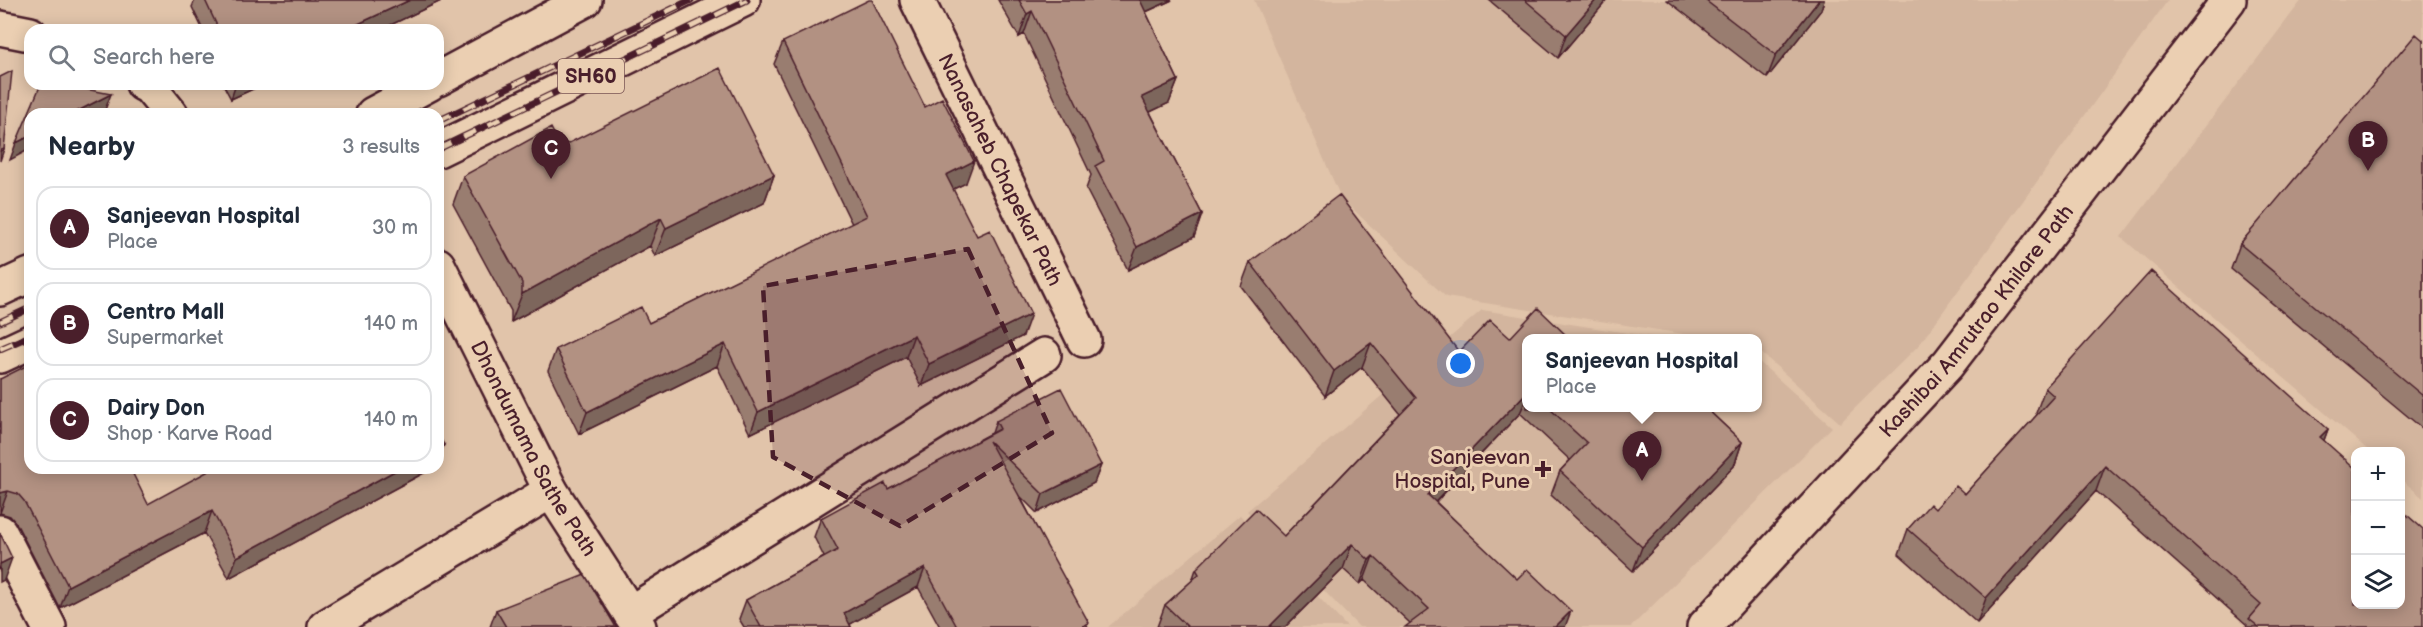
<!DOCTYPE html>
<html lang="en">
<head>
<meta charset="utf-8">
<style>
	body { margin:0; font-family:"Balsamiq Sans",sans-serif; background:#f2f2f3; color:#1f2937 }
	.controls { position:absolute; right:18px; bottom:18px; display:grid; overflow:hidden; border-radius:12px; box-shadow:0 3px 15px #0003 }
	.controls button { width:54px; height:54px; display:grid; place-items:center; padding:0; border:0; border-bottom:2px solid #e0e1e3; background:#fff; color:#1f2937; font:30px sans-serif }
	.you { position:absolute; left:1461px; top:364px; width:21px; height:21px; margin:-15px; border:4px solid #fff; border-radius:50%; background:#1a73e8; box-shadow:0 0 0 9px #1a73e833 }
	.badge { display:grid; place-items:center; width:39px; height:39px; border-radius:50%; background:#4a1f2b; color:#fff; font-size:20px; font-weight:700 }
	.pin { position:absolute; translate:-50% -50px; filter:drop-shadow(0 2px 3px #0008) }
	.pin::after { content:''; position:absolute; top:32px; width:21px; height:18px; background:inherit; clip-path:polygon(0 0,100% 0,50% 100%) }
	.popup { position:absolute; left:1522px; top:334px; width:240px; height:78px; box-sizing:border-box; display:grid; place-content:center; border-radius:12px; background:#fff; filter:drop-shadow(0 2px 4px #0005); font-size:20px; white-space:nowrap; color:#747a83 }
	.popup b { font-size:22px; color:#1f2937 }
	.popup::after { content:''; position:absolute; left:50%; top:100%; margin-left:-12px; border:12px solid transparent; border-top-color:#fff }
	.list { margin:0; padding:0; list-style:none }
	h2 { display:flex; justify-content:space-between; align-items:center; height:78px; margin:0; padding:0 24px; font-size:26px }
	h2 small { font-size:20px; font-weight:400; color:#747a83 }
	.list li { display:grid; grid-template-columns:39px 1fr auto; gap:18px; align-items:center; box-sizing:border-box; height:84px; margin:0 12px 12px; padding:0 12px; border:2px solid #e0e1e3; border-radius:18px }
	.list b { display:block; font-size:22px; white-space:nowrap }
	.list p { margin:0; font-size:20px; white-space:nowrap; color:#747a83 }
	.list em { font-size:20px; font-style:normal; color:#747a83 }
	.icon { flex:none; width:33px; height:33px; fill:none; stroke:currentColor; stroke-width:2; stroke-linecap:round; stroke-linejoin:round }
	.map { position:relative; flex:none; width:2423px; height:627px; overflow:hidden }
	.search { position:absolute; background:#fff; box-shadow:0 3px 15px #0003; left:24px; top:24px; width:420px; height:66px; display:flex; align-items:center; gap:15px; box-sizing:border-box; padding:0 21px; border-radius:18px; color:#747a83; font-size:22px }
	.panel { position:absolute; background:#fff; box-shadow:0 3px 15px #0003; left:24px; top:108px; width:420px; height:366px; border-radius:18px }
	.map>svg:first-child { display:block }
	.built { fill:#d3b59e }
	.lines { fill:none; stroke-linecap:round; stroke-linejoin:round }
	.minor-casing { stroke:#4a1f2b; stroke-width:38 }
	.major-casing { stroke:#4a1f2b; stroke-width:38 }
	.minor { stroke:#ebcfb2; stroke-width:33 }
	.major { stroke:#ebcfb2; stroke-width:33 }
	.rail-casing { stroke:#4a1f2b; stroke-width:7 }
	.rail { stroke:#ebcfb2; stroke-width:4.5; stroke-dasharray:14; stroke-linecap:butt }
	.wall { fill:#997d70; stroke:#4a1f2b; stroke-width:1.5 }
	.shaded-wall { fill:#7d665b; stroke:#4a1f2b; stroke-width:1.5 }
	.building { fill:#b29182; stroke:#4a1f2b; stroke-width:1.5 }
	.marked { fill:#4a1f2b; fill-opacity:0.2; stroke:#4a1f2b; stroke-width:4.5; stroke-dasharray:12 8; stroke-linejoin:round }
	.poi-dot { fill:#4a1f2b; stroke:#ebcfb2; stroke-width:2 }
	.labels { text-anchor:middle; stroke-width:6; stroke-linejoin:round; paint-order:stroke }
	.shield { fill:#ebcfb2; stroke:#7a5454; stroke-width:1.5 }
	.shield-label { font-size:20px; font-weight:bold; fill:#4a1f2b }
	.street-label { font-size:21px; fill:#4a1f2b; stroke:#ebcfb2 }
	.poi-label { font-size:21px; fill:#4a1f2b; stroke:#ebcfb2; text-anchor:end }
</style>
</head>
<body>
<div class="map">
<svg width="2423" height="627" viewBox="0 0 2423 627">
	<rect width="100%" height="100%" fill="#e1c4aa"/>
	<filter id="ink" filterUnits="userSpaceOnUse"><feTurbulence type="fractalNoise" baseFrequency=".0167" numOctaves="2"/><feDisplacementMap in="SourceGraphic" scale="12" xChannelSelector="R" yChannelSelector="G"/><feConvolveMatrix kernelMatrix="1 2 1 2 8 2 1 2 1" color-interpolation-filters="sRGB"/></filter>
	<g filter="url(#ink)">
		<path class="built" d="M 1254,0 L 2168,0 L 1919,345 L 1840,423 L 1758,350 L 1758,338 L 1709,338 L 1446,297 L 1341,198 Z
			M 2302,0 L 2423,0 L 2423,498 L 2401,479 L 2400,452 L 2369,451 L 2121,237 Z
			M 1482,310 L 1659,338 L 1526,338 L 1526,408 L 1758,408 L 1758,361 L 1832,427 L 1631,627 L 1359,627 L 1247,511 Z
			M 1240,515 L 1347,627 L 1108,627 Z"/>
		<g class="lines">
			<defs>
				<g id="minor">
					<path id="s1" d="M 917,0 L 1084,340"/>
					<path d="M 0,28 L 30,34"/>
					<path d="M 143,84 L 149,87 L 171,114"/>
					<path id="s2" d="M 438,265 L 551,491 L 639,627"/>
					<path d="M 0,532 L 49,627"/>
					<path d="M 630,613 L 1044,355"/>
					<path d="M 325,627 L 551,491"/>
					<path id="s3" d="M 1704,627 L 1948,364 L 2229,0"/>
				</g>
				<path id="major" d="M 438,79 L 585,0
					M 373,114 L 429,84
					M 438,150 L 743,0
					M 0,289 L 30,275
					M 0,356 L 30,342"/>
			</defs>
			<use href="#minor" class="minor-casing"/>
			<use href="#major" class="major-casing"/>
			<use href="#minor" class="minor"/>
			<use href="#major" class="major"/>
			<defs>
				<path id="rail" d="M 438,121 L 691,0
					M 438,149 L 747,0
					M 0,322 L 30,308
					M 0,349 L 30,336"/>
			</defs>
			<use href="#rail" class="rail-casing"/>
			<use href="#rail" class="rail"/>
		</g>
		<path class="wall" d="M 195,0 L 443,0 L 380,30 L 203,30 L 192,7 Z
			M 998,0 L 1172,0 L 1146,12 L 1178,80 L 1169,103 L 1150,112 L 1202,214 L 1194,237 L 1128,270 L 1086,189 L 1091,175 L 1024,34 L 1019,37 Z
			M 1489,0 L 1607,0 L 1558,58 Z
			M 1667,0 L 1824,0 L 1821,10 L 1767,78 Z
			M 2423,40 L 2423,429 L 2231,269 L 2240,244 Z
			M 783,42 L 925,107 L 966,183 L 953,189 L 1023,336 L 921,386 L 906,357 L 750,434 L 717,366 L 579,434 L 548,371 L 556,349 L 649,323 L 852,224 L 774,64 Z
			M 223,84 L 264,84 L 231,99 Z
			M 561,147 L 774,175 L 764,203 L 655,256 L 650,246 L 511,322 L 511,311 L 453,204 L 463,176 Z
			M 1250,262 L 1459,352 L 1510,338 L 1527,339 L 1527,408 L 1706,408 L 1742,442 L 1734,466 L 1633,571 L 1551,495 L 1560,471 L 1570,460 L 1520,413 L 1436,502 L 1565,627 L 1410,623 L 1364,580 L 1360,584 L 1343,569 L 1285,627 L 1157,627 L 1165,605 L 1192,581 L 1196,569 L 1284,536 L 1400,414 L 1362,367 L 1325,396 L 1241,286 Z
			M 0,379 L 148,504 L 433,468 L 229,578 L 204,533 L 60,608 L 16,523 L 10,516 L 0,513 Z
			M 2045,388 L 2328,429 L 2324,440 L 2423,627 L 2246,627 L 2247,625 L 2096,491 L 1977,623 L 1899,554 L 1908,529 L 1935,509 L 1965,494 L 2037,415 L 2036,413 Z
			M 996,421 L 1101,465 L 1094,483 L 1037,513 L 1020,496 L 1088,627 L 940,627 L 918,587 L 850,624 L 851,627 L 744,627 L 739,619 L 746,600 L 824,557 L 814,537 L 821,518 L 888,489 L 992,433 Z
			M 496,610 L 616,627 L 490,627 Z"/>
		<path class="shaded-wall" d="M 410,0 L 443,0 L 380,30 L 345,30 Z
			M 1137,0 L 1172,0 L 1130,19 Z
			M 1596,0 L 1607,0 L 1558,58 L 1566,35 Z
			M 1819,0 L 1824,0 L 1821,10 L 1767,78 L 1776,55 Z
			M 1032,11 L 1024,34 L 1019,37 L 1027,14 Z
			M 1178,80 L 1169,103 L 1133,120 L 1142,97 Z
			M 236,84 L 264,84 L 231,99 Z
			M 111,94 L 105,110 L 98,114 L 72,114 Z
			M 30,136 L 30,149 L 10,160 L 16,143 Z
			M 4,149 L 0,161 L 0,151 Z
			M 974,161 L 966,183 L 937,197 L 946,175 Z
			M 774,175 L 764,203 L 655,256 L 666,228 Z
			M 1202,214 L 1194,237 L 1128,270 L 1137,247 Z
			M 661,218 L 650,246 L 511,322 L 522,294 Z
			M 1031,314 L 1023,336 L 921,386 L 929,364 Z
			M 914,335 L 906,357 L 750,434 L 758,412 Z
			M 1371,343 L 1362,367 L 1325,396 L 1334,371 Z
			M 725,344 L 717,366 L 579,434 L 587,412 Z
			M 1527,392 L 1527,397 L 1520,413 L 1419,519 L 1428,495 Z
			M 2328,429 L 2319,454 L 2320,437 Z
			M 1742,442 L 1734,466 L 1633,571 L 1642,547 Z
			M 444,445 L 438,460 L 438,448 Z
			M 1101,465 L 1094,483 L 1037,513 L 1043,494 Z
			M 2105,466 L 2096,491 L 1977,623 L 1986,598 Z
			M 400,468 L 433,468 L 229,578 L 237,557 Z
			M 8,491 L 0,513 L 0,493 Z
			M 212,511 L 204,533 L 60,608 L 68,586 Z
			M 1352,544 L 1343,569 L 1285,627 L 1269,627 Z
			M 1373,556 L 1364,580 L 1360,584 L 1369,560 Z
			M 12,558 L 4,580 L 0,582 L 0,564 Z
			M 925,568 L 918,587 L 845,627 L 844,613 Z
			M 1571,611 L 1565,627 L 1555,627 Z"/>
		<path class="building" d="M 205,0 L 410,0 L 345,30 L 219,30 Z
			M 869,0 L 872,0 L 925,107 L 942,98 L 974,161 L 946,175 L 977,236 L 990,230 L 1031,314 L 929,364 L 914,335 L 758,412 L 725,344 L 587,412 L 556,349 L 641,307 L 649,323 L 867,216 L 783,42 Z
			M 1019,0 L 1140,0 L 1178,80 L 1142,97 L 1202,214 L 1137,247 L 1095,166 L 1104,161 L 1032,11 L 1027,14 Z
			M 1525,0 L 1596,0 L 1566,35 Z
			M 1705,0 L 1819,0 L 1776,55 Z
			M 2416,34 L 2423,40 L 2423,396 L 2240,244 Z
			M 720,68 L 774,175 L 666,228 L 661,218 L 522,294 L 522,283 L 463,176 L 551,128 L 561,147 Z
			M 12,71 L 4,149 L 0,151 L 0,77 Z
			M 41,84 L 60,84 L 111,94 L 72,114 L 30,114 L 30,136 L 16,143 Z
			M 1339,195 L 1459,352 L 1490,320 L 1510,338 L 1538,308 L 1570,339 L 1527,339 L 1527,392 L 1428,495 L 1517,579 L 1527,569 L 1571,611 L 1555,627 L 1405,627 L 1429,609 L 1373,556 L 1369,560 L 1352,544 L 1269,627 L 1188,627 L 1165,605 L 1199,574 L 1196,569 L 1256,509 L 1284,536 L 1416,398 L 1371,343 L 1334,371 L 1250,262 Z
			M 2151,271 L 2328,429 L 2320,437 L 2355,468 L 2355,604 L 2400,604 L 2400,509 L 2423,529 L 2423,627 L 2259,627 L 2249,619 L 2261,605 L 2105,466 L 1986,598 L 1908,529 L 1930,504 L 1935,509 L 1956,486 L 1965,494 L 2054,396 L 2045,388 Z
			M 30,364 L 30,468 L 130,468 L 148,504 L 214,468 L 400,468 L 237,557 L 212,511 L 68,586 L 24,501 L 18,494 L 8,491 L 0,493 L 0,379 Z
			M 1061,388 L 1101,465 L 1043,494 L 989,441 L 1089,623 L 1081,627 L 956,627 L 957,627 L 925,568 L 844,613 L 851,627 L 761,627 L 746,600 L 838,550 L 821,518 L 885,483 L 888,489 L 1000,429 L 996,421 Z
			M 1549,408 L 1706,408 L 1742,442 L 1642,547 L 1560,471 L 1587,443 Z
			M 438,434 L 444,445 L 438,448 Z
			M 0,533 L 12,558 L 0,564 Z
			M 585,575 L 616,627 L 506,627 L 496,610 Z"/>
	</g>
	<path class="marked" d="M 968,249 L 1052,433 L 900,526 L 773,457 L 763,286 Z"/>
	<path class="poi-dot" d="M1540 460h6v6h6v6h-6v6h-6v-6h-6v-6h6z"/>
	<g class="labels">
		<rect class="shield" x="558" y="59" width="66" height="34" rx="4.5"/>
		<g class="shield-label">
			<text x="591" y="83">SH60</text>
		</g>
		<g class="street-label">
			<text dy="7" stroke="none"><textPath href="#s1" startOffset="189">Nanasaheb Chapekar Path</textPath></text>
			<text dy="7" stroke="none"><textPath href="#s3" startOffset="410">Kashibai Amrutrao Khilare Path</textPath></text>
			<text dy="7" stroke="none"><textPath href="#s2" startOffset="207">Dhondumama Sathe Path</textPath></text>
		</g>
		<g class="poi-label">
			<text x="1530" y="464">Sanjeevan<tspan x="1530" dy="24">Hospital, Pune</tspan></text>
		</g>
	</g>
</svg>
<div class="controls">
<button>+</button>
<button>−</button>
<button><svg class="icon" aria-label="layers" viewBox="0 0 24 24"><path d="M12 4l9 5-9 5-9-5zM3 14l9 5 9-5"/></svg></button>
</div>
<div class="you"></div>
<div class="pin badge" style="left:1642px;top:481px">A</div>
<div class="popup"><b>Sanjeevan Hospital</b>Place</div>
<div class="pin badge" style="left:2368px;top:171px">B</div>
<div class="pin badge" style="left:551px;top:179px">C</div>
<div class="search"><svg class="icon" aria-label="search" viewBox="0 0 24 24"><circle cx="10" cy="10" r="6"/><path d="M15 15l6 6"/></svg>Search here</div>
<section class="panel">
<h2>Nearby<small>3 results</small></h2>
<ul class="list">
<li><span class="badge">A</span><div><b>Sanjeevan Hospital</b><p>Place</p></div><em>30 m</em></li>
<li><span class="badge">B</span><div><b>Centro Mall</b><p>Supermarket</p></div><em>140 m</em></li>
<li><span class="badge">C</span><div><b>Dairy Don</b><p>Shop · Karve Road</p></div><em>140 m</em></li>
</ul>
</section>
</div>
</body>
</html>
